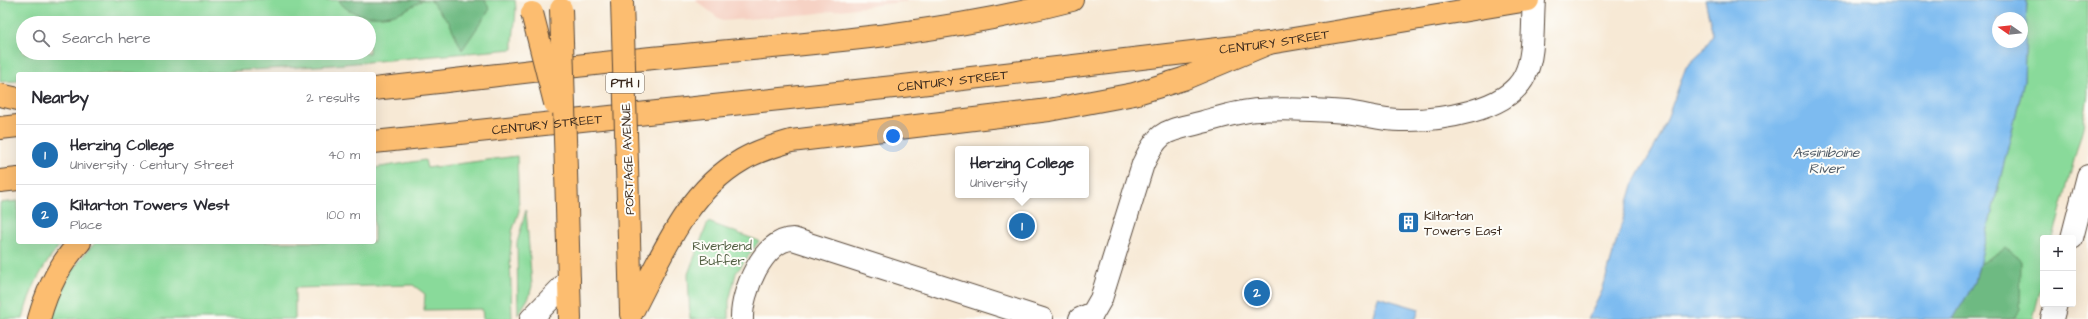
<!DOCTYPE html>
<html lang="en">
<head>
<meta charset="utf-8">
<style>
	body { margin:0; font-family:"Architects Daughter",sans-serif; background:#f7f7f7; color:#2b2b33 }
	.controls { position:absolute; right:12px; bottom:12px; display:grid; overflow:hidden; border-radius:4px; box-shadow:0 4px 16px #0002 }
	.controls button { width:36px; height:36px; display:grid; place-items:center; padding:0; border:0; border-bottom:1px solid #e1e1e2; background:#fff; color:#2b2b33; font:20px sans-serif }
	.compass { position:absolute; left:1992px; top:12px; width:36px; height:36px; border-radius:50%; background:#fff; box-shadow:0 4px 16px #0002; rotate:284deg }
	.you { position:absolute; left:893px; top:136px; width:14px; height:14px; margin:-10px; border:3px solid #fff; border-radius:50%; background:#1a73e8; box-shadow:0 0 0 6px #1a73e833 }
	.badge { display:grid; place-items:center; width:26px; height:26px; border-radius:50%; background:#1f6fb2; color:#fff; font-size:13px; font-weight:700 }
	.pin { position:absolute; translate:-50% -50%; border:2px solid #fff; box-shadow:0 1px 4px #0006 }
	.popup { position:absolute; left:955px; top:146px; width:134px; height:52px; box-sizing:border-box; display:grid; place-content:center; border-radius:4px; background:#fff; filter:drop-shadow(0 1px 3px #0005); font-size:13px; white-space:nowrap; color:#7c7c81 }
	.popup b { font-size:15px; color:#2b2b33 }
	.popup::after { content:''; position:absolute; left:50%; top:100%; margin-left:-8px; border:8px solid transparent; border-top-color:#fff }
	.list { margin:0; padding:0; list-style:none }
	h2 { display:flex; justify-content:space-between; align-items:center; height:52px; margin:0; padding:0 16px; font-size:17px }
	h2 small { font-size:13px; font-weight:400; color:#7c7c81 }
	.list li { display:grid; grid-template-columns:26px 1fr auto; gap:12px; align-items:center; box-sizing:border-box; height:60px; padding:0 16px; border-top:1px solid #e1e1e2 }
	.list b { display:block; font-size:15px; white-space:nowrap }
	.list p { margin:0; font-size:13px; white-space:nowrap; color:#7c7c81 }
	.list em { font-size:13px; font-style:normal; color:#7c7c81 }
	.icon { flex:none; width:22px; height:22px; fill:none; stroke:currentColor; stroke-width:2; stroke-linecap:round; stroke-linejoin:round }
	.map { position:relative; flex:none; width:2088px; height:319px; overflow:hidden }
	.search { position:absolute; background:#fff; box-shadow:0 4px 16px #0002; left:16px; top:16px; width:360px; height:44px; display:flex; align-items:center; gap:10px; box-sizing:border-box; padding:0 14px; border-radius:22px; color:#7c7c81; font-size:15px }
	.panel { position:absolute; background:#fff; box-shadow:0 4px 16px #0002; left:16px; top:72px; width:360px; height:172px; border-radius:4px }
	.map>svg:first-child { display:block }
	.built { fill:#f6d2c4 }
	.green { fill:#89da9a; stroke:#62825c; fill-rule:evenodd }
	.forest { fill:#6eba82; stroke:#547250 }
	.water { fill:#7dbbf0; stroke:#5c7287; fill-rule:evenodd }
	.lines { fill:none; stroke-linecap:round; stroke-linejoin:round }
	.minor-casing { stroke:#574739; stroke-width:24 }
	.major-casing { stroke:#574739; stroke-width:24 }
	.highway-casing { stroke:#574739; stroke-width:24 }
	.minor { stroke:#fff; stroke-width:22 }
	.major { stroke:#fcbd6f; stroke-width:22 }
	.highway { stroke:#fcbd6f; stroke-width:22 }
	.highway-bridge-casing { stroke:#574739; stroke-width:24; stroke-linecap:butt }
	.highway-bridge { stroke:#fcbd6f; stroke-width:22 }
	.labels { text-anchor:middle; stroke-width:4; stroke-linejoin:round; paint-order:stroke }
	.shield { fill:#fdfcf7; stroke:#75695f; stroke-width:1 }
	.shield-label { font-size:12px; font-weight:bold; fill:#3b2a1e }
	.street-label { font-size:13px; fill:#3b2a1e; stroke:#fdfcf7 }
	.poi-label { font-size:13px; fill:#3b2a1e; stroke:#fdfcf7; text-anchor:start }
	.park-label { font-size:13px; fill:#525f43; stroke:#fdfcf7 }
	.water-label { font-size:14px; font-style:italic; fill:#525d68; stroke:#fdfcf7 }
</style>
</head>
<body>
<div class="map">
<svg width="2088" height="319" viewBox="0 0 2088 319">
	<rect width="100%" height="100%" fill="#fdfcf7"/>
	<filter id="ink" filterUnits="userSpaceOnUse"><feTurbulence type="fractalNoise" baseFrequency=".025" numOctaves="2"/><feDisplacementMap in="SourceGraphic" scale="8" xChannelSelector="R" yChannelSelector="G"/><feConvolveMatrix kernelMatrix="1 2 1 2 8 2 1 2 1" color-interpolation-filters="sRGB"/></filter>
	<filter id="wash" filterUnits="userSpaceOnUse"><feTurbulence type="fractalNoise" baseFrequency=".012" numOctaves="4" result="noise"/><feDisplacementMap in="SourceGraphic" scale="16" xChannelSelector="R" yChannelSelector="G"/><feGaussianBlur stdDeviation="0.9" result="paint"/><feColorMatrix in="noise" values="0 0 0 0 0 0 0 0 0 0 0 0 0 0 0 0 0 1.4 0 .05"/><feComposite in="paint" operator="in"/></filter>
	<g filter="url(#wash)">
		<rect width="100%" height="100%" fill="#f7e9d5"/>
		<path class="built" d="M 695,0 L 916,0 L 810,14 L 722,21 Z"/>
		<path class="green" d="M 0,0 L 515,0 C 518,13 512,34 513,49 L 332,65 L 184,74 L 18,74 L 18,81 L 0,82 ZM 23,23 L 369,23 L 369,53 L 23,53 Z
			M 2027,0 L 2088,0 L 2088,95 L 2083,127 L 2053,238 L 2043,238 L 2043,279 L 2033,319 L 1953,319 L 1975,282 L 2024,81 Z
			M 517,156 L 519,211 L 512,232 L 510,255 L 512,319 L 483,319 L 482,309 L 424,310 L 425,294 L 413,285 L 295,288 L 295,319 L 50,319 C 61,289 73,264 96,242 L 374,242 L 374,168 L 425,160 L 427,168 Z
			M 18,201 L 18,242 L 63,242 C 44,263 29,290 23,319 L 0,319 L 0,203 Z
			M 526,210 L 532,286 L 529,297 L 518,315 L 517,243 Z
			M 708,222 L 759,241 L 736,273 L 729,301 L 729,319 L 690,319 L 688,274 Z"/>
		<path class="forest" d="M 339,0 L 423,0 C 415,4 407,10 398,13 C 381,19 348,18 339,0 Z
			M 430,0 L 485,0 L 490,9 L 462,50 L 449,22 Z
			M 2006,248 L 2021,260 L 2020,309 L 2014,319 L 1953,319 L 1975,282 L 1979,265 Z"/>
		<path class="water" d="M 1705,0 L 2027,0 L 2024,81 L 1975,282 L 1953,319 L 1588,319 L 1602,291 L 1633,185 L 1661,135 L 1686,67 L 1702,52 L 1713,34 ZM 1998,18 L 2022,18 L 2022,42 L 1998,42 Z
			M 1378,297 L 1419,309 L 1416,319 L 1372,319 Z"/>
	</g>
	<g filter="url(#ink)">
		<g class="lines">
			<defs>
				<path id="minor" d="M 2072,238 L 2088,176
					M 531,319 L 569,280
					M 742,319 C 741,293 763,239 793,239 L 1042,319
					M 1080,319 L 1093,313 L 1101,299 L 1143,164 C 1160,128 1166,132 1203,122 C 1221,117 1239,111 1259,110 C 1287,108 1318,110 1346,112 C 1364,114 1382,120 1400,120 C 1436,121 1508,112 1525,75 C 1535,55 1532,22 1534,0
					M 2052,319 L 2056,304"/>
				<g id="major">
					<path d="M 374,89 C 470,79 566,66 663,57 C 802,44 935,36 1072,0"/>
					<path d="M 0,128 L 18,126"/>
					<path id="s1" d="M 374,142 L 903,86 L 1269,43 L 1528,0"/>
					<path d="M 0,181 L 18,179"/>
				</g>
				<path id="highway" d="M 0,95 L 18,99
					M 627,165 L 631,312
					M 566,171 L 570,319
					M 631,314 C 661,258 685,193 742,160 C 757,151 774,146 791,141 L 1049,110 L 1134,94 L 1183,79 L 1269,43
					M 39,319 C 47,290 59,264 80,242"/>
			</defs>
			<use href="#minor" class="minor-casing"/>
			<use href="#major" class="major-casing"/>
			<use href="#highway" class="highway-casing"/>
			<use href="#minor" class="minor"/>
			<use href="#major" class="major"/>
			<use href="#highway" class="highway"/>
			<defs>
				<path id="highway-bridge" d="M 622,1 L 627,165
					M 561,9 L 566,171
					M 532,13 L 555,103"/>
			</defs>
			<use href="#highway-bridge" class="highway-bridge-casing"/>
			<use href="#highway-bridge" class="highway-bridge"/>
		</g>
	</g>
	<defs>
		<symbol id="building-square" viewBox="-11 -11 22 22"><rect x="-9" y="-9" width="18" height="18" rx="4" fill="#1f6fb2" stroke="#fdfcf7"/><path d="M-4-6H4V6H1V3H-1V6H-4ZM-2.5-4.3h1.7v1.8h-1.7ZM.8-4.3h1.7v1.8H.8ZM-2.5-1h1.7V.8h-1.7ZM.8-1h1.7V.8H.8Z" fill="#fff"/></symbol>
	</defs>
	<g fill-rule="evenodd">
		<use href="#building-square" x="1396" y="210" width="25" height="25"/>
	</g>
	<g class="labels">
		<rect class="shield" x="606" y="73" width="38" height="20" rx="3"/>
		<g class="shield-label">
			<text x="625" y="87">PTH 1</text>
		</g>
		<g class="street-label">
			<text dy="5" stroke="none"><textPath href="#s1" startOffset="906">CENTURY STREET</textPath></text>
			<text dy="5" stroke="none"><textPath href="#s1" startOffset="582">CENTURY STREET</textPath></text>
			<text dy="5" stroke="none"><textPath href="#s1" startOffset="174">CENTURY STREET</textPath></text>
			<text transform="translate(627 159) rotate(-92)" y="5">PORTAGE AVENUE</text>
		</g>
		<g class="poi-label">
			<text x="1424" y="220">Kiltartan<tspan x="1424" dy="15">Towers East</tspan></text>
		</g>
		<g class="park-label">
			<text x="722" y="250">Riverbend<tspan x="722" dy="15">Buffer</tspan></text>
		</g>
		<g class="water-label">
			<text x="1826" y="157">Assiniboine<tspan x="1826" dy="16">River</tspan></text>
		</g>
	</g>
</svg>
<div class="controls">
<button>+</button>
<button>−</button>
</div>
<svg class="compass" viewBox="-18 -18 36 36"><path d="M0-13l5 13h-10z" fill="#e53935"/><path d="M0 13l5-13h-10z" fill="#7c7c81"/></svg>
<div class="you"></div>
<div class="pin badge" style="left:1022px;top:226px">1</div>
<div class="popup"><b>Herzing College</b>University</div>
<div class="pin badge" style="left:1257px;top:293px">2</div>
<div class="search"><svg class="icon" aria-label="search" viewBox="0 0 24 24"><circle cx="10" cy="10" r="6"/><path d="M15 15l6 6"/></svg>Search here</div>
<section class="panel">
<h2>Nearby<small>2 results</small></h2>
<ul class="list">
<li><span class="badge">1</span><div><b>Herzing College</b><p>University · Century Street</p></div><em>40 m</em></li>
<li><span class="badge">2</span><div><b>Kiltarton Towers West</b><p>Place</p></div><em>100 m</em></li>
</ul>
</section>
</div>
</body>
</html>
